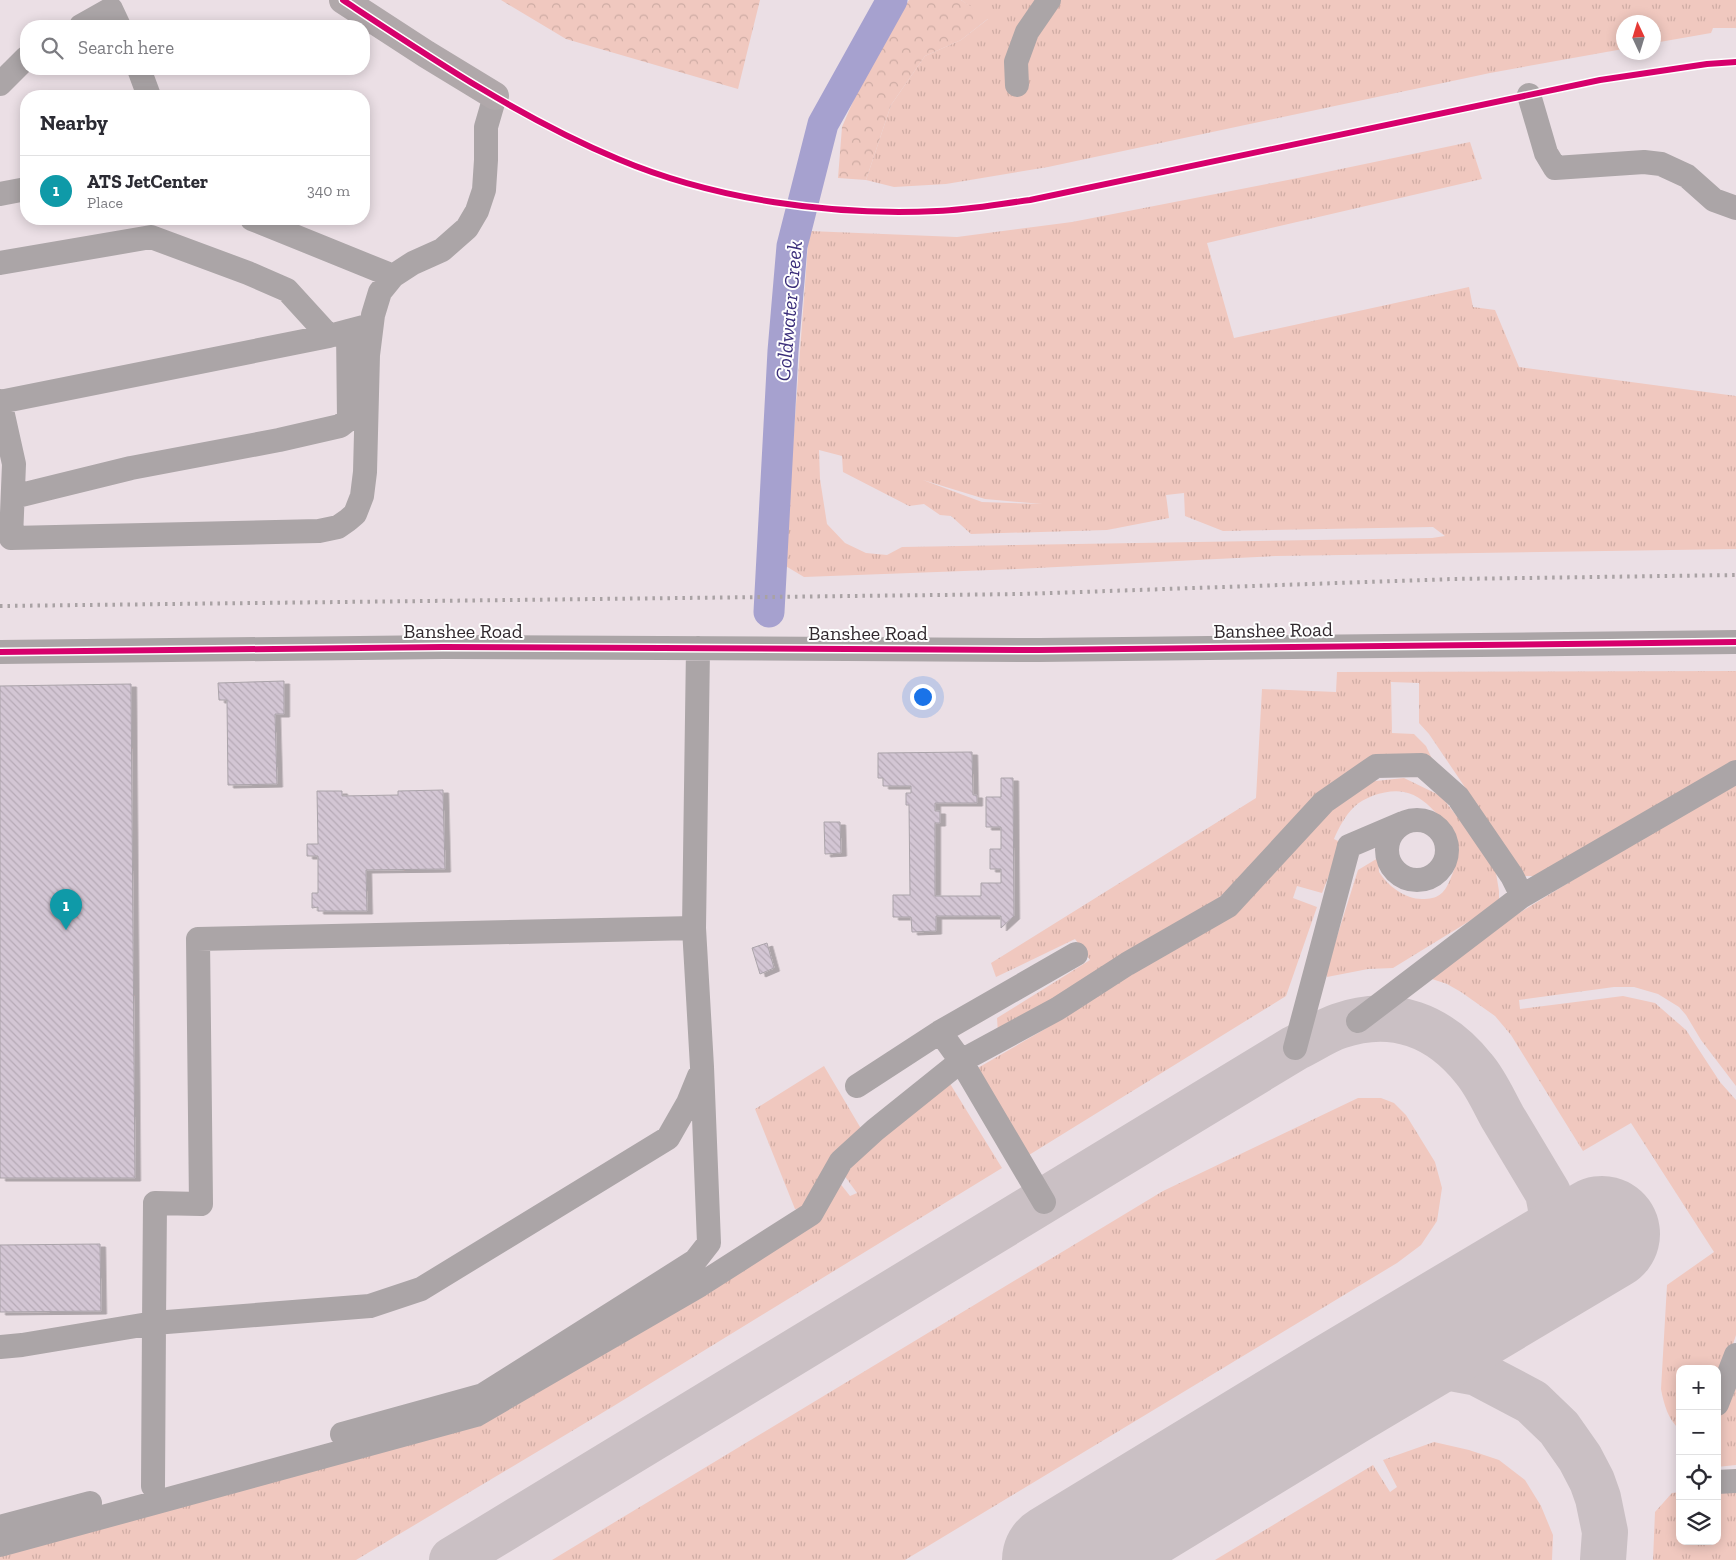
<!DOCTYPE html>
<html lang="en">
<head>
<meta charset="utf-8">
<style>
	body { margin:0; font-family:"Zilla Slab",serif; background:#f2f2f3; color:#2b2b33 }
	.controls { position:absolute; right:15px; bottom:15px; display:grid; overflow:hidden; border-radius:10px; box-shadow:0 2px 12px #0003 }
	.controls button { width:45px; height:45px; display:grid; place-items:center; padding:0; border:0; border-bottom:1px solid #e1e1e2; background:#fff; color:#2b2b33; font:25px sans-serif }
	.compass { position:absolute; left:1616px; top:15px; width:45px; height:45px; border-radius:50%; background:#fff; box-shadow:0 2px 12px #0003; rotate:356deg }
	.you { position:absolute; left:922px; top:696px; width:18px; height:18px; margin:-12px; border:4px solid #fff; border-radius:50%; background:#1a73e8; box-shadow:0 0 0 8px #1a73e833 }
	.badge { display:grid; place-items:center; width:32px; height:32px; border-radius:50%; background:#72696e; color:#fff; font-size:16px; font-weight:700 }
	.pin { position:absolute; translate:-50% -41px; filter:drop-shadow(0 1px 2px #0008) }
	.pin::after { content:''; position:absolute; top:26px; width:18px; height:15px; background:inherit; clip-path:polygon(0 0,100% 0,50% 100%) }
	.list { margin:0; padding:0; list-style:none }
	h2 { display:flex; justify-content:space-between; align-items:center; height:65px; margin:0; padding:0 20px; font-size:21px }
	h2 small { font-size:16px; font-weight:400; color:#7c7c81 }
	.list li { display:grid; grid-template-columns:32px 1fr auto; gap:15px; align-items:center; box-sizing:border-box; height:70px; padding:0 20px; border-top:1px solid #e1e1e2 }
	.list b { display:block; font-size:19px; white-space:nowrap }
	.list p { margin:0; font-size:16px; white-space:nowrap; color:#7c7c81 }
	.list em { font-size:16px; font-style:normal; color:#7c7c81 }
	.icon { flex:none; width:28px; height:28px; fill:none; stroke:currentColor; stroke-width:2; stroke-linecap:round; stroke-linejoin:round }
	.map { position:relative; flex:none; width:1736px; height:1560px; overflow:hidden }
	.search { position:absolute; background:#fff; box-shadow:0 2px 12px #0003; left:20px; top:20px; width:350px; height:55px; display:flex; align-items:center; gap:12px; box-sizing:border-box; padding:0 18px; border-radius:20px; color:#7c7c81; font-size:19px }
	.panel { position:absolute; background:#fff; box-shadow:0 2px 12px #0003; left:20px; top:90px; width:350px; height:135px; border-radius:20px }
	.map>svg:first-child { display:block }
	.grass { fill:url(#grass-tufts); fill-rule:evenodd }
	.forest { fill:url(#forest-crowns) }
	.lines { fill:none; stroke-linecap:round; stroke-linejoin:round }
	.river { stroke:#a6a1cf; stroke-width:31 }
	.taxiway { stroke:#cac0c4; stroke-width:46 }
	.runway { stroke:#cac0c4; stroke-width:116 }
	.building { fill:url(#building-back-hatch); stroke:#aba4aa; filter:url(#shadow) }
	.minor { stroke:#aba5a7; stroke-width:24 }
	.major { stroke:#b0a8aa; stroke-width:28 }
	.rail { stroke:#a9a2a4; stroke-width:4; stroke-dasharray:2.5 5; stroke-linecap:butt }
	.cycleway-casing { stroke:#fff; stroke-width:9 }
	.cycleway { stroke:#d6006c; stroke-width:6 }
	.labels { text-anchor:middle; stroke-width:4; stroke-linejoin:round; paint-order:stroke }
	.street-label { font-size:20px; fill:#31292e; stroke:#fff }
	.water-label { font-size:21px; font-style:italic; fill:#3a2e7a; stroke:#fff }
</style>
</head>
<body>
<div class="map">
<svg width="1736" height="1560" viewBox="0 0 1736 1560">
	<defs>
		<pattern id="grass-tufts" width="24" height="20" patternUnits="userSpaceOnUse" patternTransform="scale(1.25)"><rect width="24" height="20" fill="#f0c8bf"/><path d="M3 7l-1-3M5 7V3M7 7l1-3M15 17l-1-3M17 17v-4M19 17l1-3" fill="none" stroke="#ceaca4"/></pattern>
		<pattern id="forest-crowns" width="20" height="18" patternUnits="userSpaceOnUse" patternTransform="scale(1.25)"><rect width="20" height="18" fill="#f0c8bf"/><path d="M2 6a3 3 0 1 1 6 0M12 15a3 3 0 1 1 6 0" fill="none" stroke="#ceaca4"/></pattern>
		<pattern id="building-back-hatch" width="6" height="6" patternUnits="userSpaceOnUse" patternTransform="scale(1.25)"><rect width="6" height="6" fill="#d3c6d4"/><path d="M-1 5l2 2M0 0l6 6M5-1l2 2" fill="none" stroke="#b6aab6"/></pattern>
		<filter id="shadow"><feDropShadow dx="5.5" dy="3" stdDeviation="0" flood-color="#0004"/></filter>
	</defs>
	<rect width="100%" height="100%" fill="#ebdfe5"/>
	<path class="grass" d="M 961,0 L 1736,0 L 1736,28 L 1713,28 L 1711,33 L 1654,43 L 1654,22 L 1624,22 L 1623,49 L 1490,73 L 1048,167 L 946,184 L 894,187 L 866,180 L 891,105 L 925,56 L 961,40 L 988,19 Z
		M 1470,142 L 1482,179 L 1207,243 L 1234,338 L 1469,287 L 1473,307 L 1495,310 L 1519,367 L 1736,396 L 1736,549 L 1276,556 L 1017,569 L 804,577 L 784,565 L 809,231 L 957,237 L 1072,222 L 1298,178 ZM 819,450 L 842,456 L 843,472 L 909,506 L 924,504 L 940,515 L 951,516 L 971,534 L 1107,530 L 1169,518 L 1166,495 L 1184,493 L 1185,516 L 1223,531 L 1433,527 L 1445,536 L 1432,538 L 902,547 L 887,555 L 866,553 L 845,543 L 827,524 L 820,479 ZM 923,480 L 985,499 L 1042,504 L 982,502 Z
		M 1736,671 L 1736,763 L 1540,876 L 1525,876 L 1429,734 L 1419,723 L 1419,683 L 1391,682 L 1392,733 L 1414,734 L 1426,746 L 1433,761 L 1399,755 L 1243,883 L 998,1033 L 997,1018 L 1090,960 L 1075,939 L 996,977 L 991,963 L 1256,798 L 1262,689 L 1336,692 L 1337,672 Z
		M 1404,778 L 1441,796 L 1470,833 L 1495,867 L 1499,891 L 1499,903 L 1393,968 L 1368,969 L 1327,977 L 1327,968 L 1358,870 L 1378,858 L 1379,872 C 1388,886 1405,899 1422,899 C 1438,899 1444,894 1450,880 C 1455,869 1458,858 1457,847 C 1457,838 1444,821 1438,815 C 1429,805 1417,794 1404,792 C 1388,789 1366,796 1354,807 C 1345,816 1339,827 1334,839 L 1342,843 L 1322,893 L 1297,886 L 1293,898 L 1317,907 L 1286,996 L 1029,1155 L 976,1069 L 1045,1029 L 1120,975 L 1366,782 Z
		M 1736,780 L 1736,1086 L 1701,1040 L 1686,1015 L 1679,1007 L 1658,994 L 1634,987 L 1614,987 L 1519,1000 L 1520,1009 L 1623,996 L 1655,1003 L 1686,1030 L 1720,1082 L 1736,1100 L 1736,1335 L 1717,1392 L 1717,1369 L 1680,1369 L 1680,1430 C 1668,1419 1664,1405 1661,1389 L 1667,1285 L 1714,1252 L 1631,1123 L 1583,1151 L 1511,1035 L 1495,1016 L 1461,992 L 1447,984 L 1426,977 L 1428,969 Z
		M 824,1066 L 863,1132 L 804,1208 L 795,1209 L 755,1109 Z
		M 949,1082 L 1002,1168 L 612,1407 L 356,1560 L 0,1560 L 0,1555 L 468,1427 L 839,1182 L 850,1196 L 857,1193 L 844,1175 L 870,1144 Z
		M 1358,1098 L 1381,1098 L 1394,1103 L 1406,1115 L 1435,1162 L 1442,1188 L 1437,1221 L 1421,1245 L 1397,1263 L 905,1560 L 552,1560 L 1163,1191 Z
		M 1736,1381 L 1736,1465 L 1717,1467 L 1717,1424 Z
		M 1434,1442 L 1469,1450 L 1499,1460 L 1525,1480 L 1541,1506 L 1553,1535 L 1552,1560 L 1215,1560 L 1373,1465 L 1390,1492 L 1397,1487 L 1383,1460 Z
		M 1736,1488 L 1736,1560 L 1653,1560 L 1655,1512 L 1672,1493 L 1680,1492 L 1680,1541 L 1717,1541 L 1717,1489 Z"/>
	<path class="forest" d="M 501,0 L 760,0 L 738,89 L 566,39 Z
		M 909,0 L 961,0 L 989,18 L 961,40 L 925,56 L 891,105 L 866,180 L 838,178 L 842,127 L 870,62 Z"/>
	<g class="lines">
		<path class="river" d="M 769,612 L 783,351 L 792,246 L 823,124 L 892,0"/>
		<path class="taxiway" d="M 1338,1391 L 1392,1373 L 1416,1368 L 1450,1368 L 1477,1373 L 1532,1402 L 1559,1428 L 1580,1458 L 1592,1481 L 1598,1498 L 1605,1532 L 1603,1560
			M 452,1560 L 1295,1048 C 1310,1041 1324,1031 1339,1026 C 1393,1007 1440,1026 1474,1069 C 1486,1083 1494,1102 1503,1118 C 1518,1143 1533,1168 1548,1193 C 1549,1199 1551,1206 1551,1212 C 1550,1238 1536,1261 1523,1282"/>
		<path class="runway" d="M 1060,1560 L 1338,1391 L 1602,1234"/>
	</g>
	<path class="building" d="M 284,681 L 284,714 L 275,714 L 277,784 L 228,785 L 227,700 L 219,700 L 218,683 Z
		M 131,684 L 135,1178 L 0,1178 L 0,686 Z
		M 972,752 L 973,795 L 977,795 L 977,803 L 935,803 L 935,811 L 940,811 L 940,823 L 935,823 L 935,896 L 981,896 L 981,883 L 1001,883 L 1001,869 L 990,869 L 990,849 L 1001,849 L 1001,827 L 986,827 L 986,797 L 1001,797 L 1001,778 L 1013,778 L 1014,916 L 1001,928 L 1001,916 L 936,916 L 936,931 L 912,932 L 911,917 L 893,917 L 893,895 L 910,895 L 909,805 L 906,805 L 906,793 L 911,793 L 911,786 L 883,786 L 883,778 L 878,778 L 878,753 Z
		M 443,790 L 445,869 L 366,870 L 367,911 L 318,911 L 318,907 L 312,908 L 312,893 L 318,893 L 318,856 L 307,856 L 307,844 L 318,844 L 317,791 L 342,791 L 342,796 L 398,795 L 398,791 Z
		M 824,822 L 840,822 L 841,853 L 825,854 Z
		M 767,943 L 774,968 L 760,974 L 752,948 Z
		M 100,1244 L 101,1311 L 0,1312 L 0,1245 Z"/>
	<g class="lines">
		<path class="minor" d="M 81,26 L 111,9 L 119,26
			M 139,69 L 149,96
			M 0,84 L 26,58
			M 1017,85 L 1016,62 L 1027,32 L 1049,0
			M 1529,95 L 1546,153 L 1555,168 L 1644,162 L 1661,164 L 1687,176 L 1714,200 L 1736,208
			M 0,194 L 26,189
			M 252,219 L 393,276 L 413,263 L 442,250 L 467,228 L 477,211 L 484,190 L 486,160 L 486,127 L 495,96
			M 0,263 L 151,237 L 248,273 L 287,290 L 329,336
			M 0,401 L 14,464 L 11,538 L 319,531 L 338,527 L 348,520 L 355,514 L 362,496 L 365,472 L 368,355 L 373,315 L 380,292 L 393,276
			M 0,402 L 329,336 L 363,327
			M 13,497 L 131,468 L 279,440 L 340,426 L 349,419 L 348,331
			M 0,652 L 443,647 L 1039,650 L 1736,642
			M1387 850a30 30 0 1 1 60 0a30 30 0 1 1-60 0Z
			M 1358,1021 L 1522,896 L 1736,772
			M 1295,1048 L 1349,846 L 1403,823
			M 857,1086 L 940,1032
			M 1044,1202 L 961,1061 L 1057,1009 L 1127,964 L 1228,906 L 1324,802 L 1376,766 L 1422,765 L 1458,797 L 1512,876 L 1522,896
			M 0,1347 L 22,1345 L 154,1323 L 155,1203 L 201,1204 L 198,939 L 694,928 L 698,648
			M 1717,1404 L 1736,1355
			M 342,1434 L 483,1395 L 695,1261 L 709,1243 L 702,1067 L 694,928
			M 1717,1482 L 1736,1481
			M 153,1486 L 154,1323 L 370,1306 L 421,1289 L 668,1138 L 688,1103 L 699,1076
			M 0,1527 L 90,1503
			M 0,1545 L 476,1415 L 700,1285 L 811,1214 L 841,1161 L 875,1130 L 961,1061 L 940,1032 L 1076,954"/>
		<path class="major" d="M 343,0 L 426,54 L 495,96"/>
		<path class="rail" d="M 0,606 L 1022,594 L 1453,579 L 1736,575"/>
		<defs>
			<path id="cycleway" d="M 343,0 C 431,58 520,118 618,159 C 715,200 832,216 937,211 C 968,210 999,204 1030,200 L 1600,80 L 1707,64 L 1736,62
				M 0,652 L 443,647 L 1039,650 L 1736,642"/>
		</defs>
		<use href="#cycleway" class="cycleway-casing"/>
		<use href="#cycleway" class="cycleway"/>
	</g>
	<g class="labels">
		<g class="street-label">
			<text transform="translate(1273 630) rotate(-1)" y="7">Banshee Road</text>
			<text x="463" y="638">Banshee Road</text>
			<text x="868" y="640">Banshee Road</text>
		</g>
		<g class="water-label">
			<text transform="translate(789 311) rotate(-85)" y="7">Coldwater Creek</text>
		</g>
	</g>
</svg>
<div class="controls">
<button>+</button>
<button>−</button>
<button><svg class="icon" aria-label="locate" viewBox="0 0 24 24"><circle cx="12" cy="12" r="6"/><path d="M12 2v4M12 18v4M2 12h4M18 12h4"/></svg></button>
<button><svg class="icon" aria-label="layers" viewBox="0 0 24 24"><path d="M12 4l9 5-9 5-9-5zM3 14l9 5 9-5"/></svg></button>
</div>
<svg class="compass" viewBox="-18 -18 36 36"><path d="M0-13l5 13h-10z" fill="#e53935"/><path d="M0 13l5-13h-10z" fill="#7c7c81"/></svg>
<div class="you"></div>
<div class="pin badge" style="left:66px;top:930px;background:#0f9aa8">1</div>
<div class="search"><svg class="icon" aria-label="search" viewBox="0 0 24 24"><circle cx="10" cy="10" r="6"/><path d="M15 15l6 6"/></svg>Search here</div>
<section class="panel">
<h2>Nearby<small></small></h2>
<ul class="list">
<li><span class="badge" style="background:#0f9aa8">1</span><div><b>ATS JetCenter</b><p>Place</p></div><em>340 m</em></li>
</ul>
</section>
</div>
</body>
</html>
